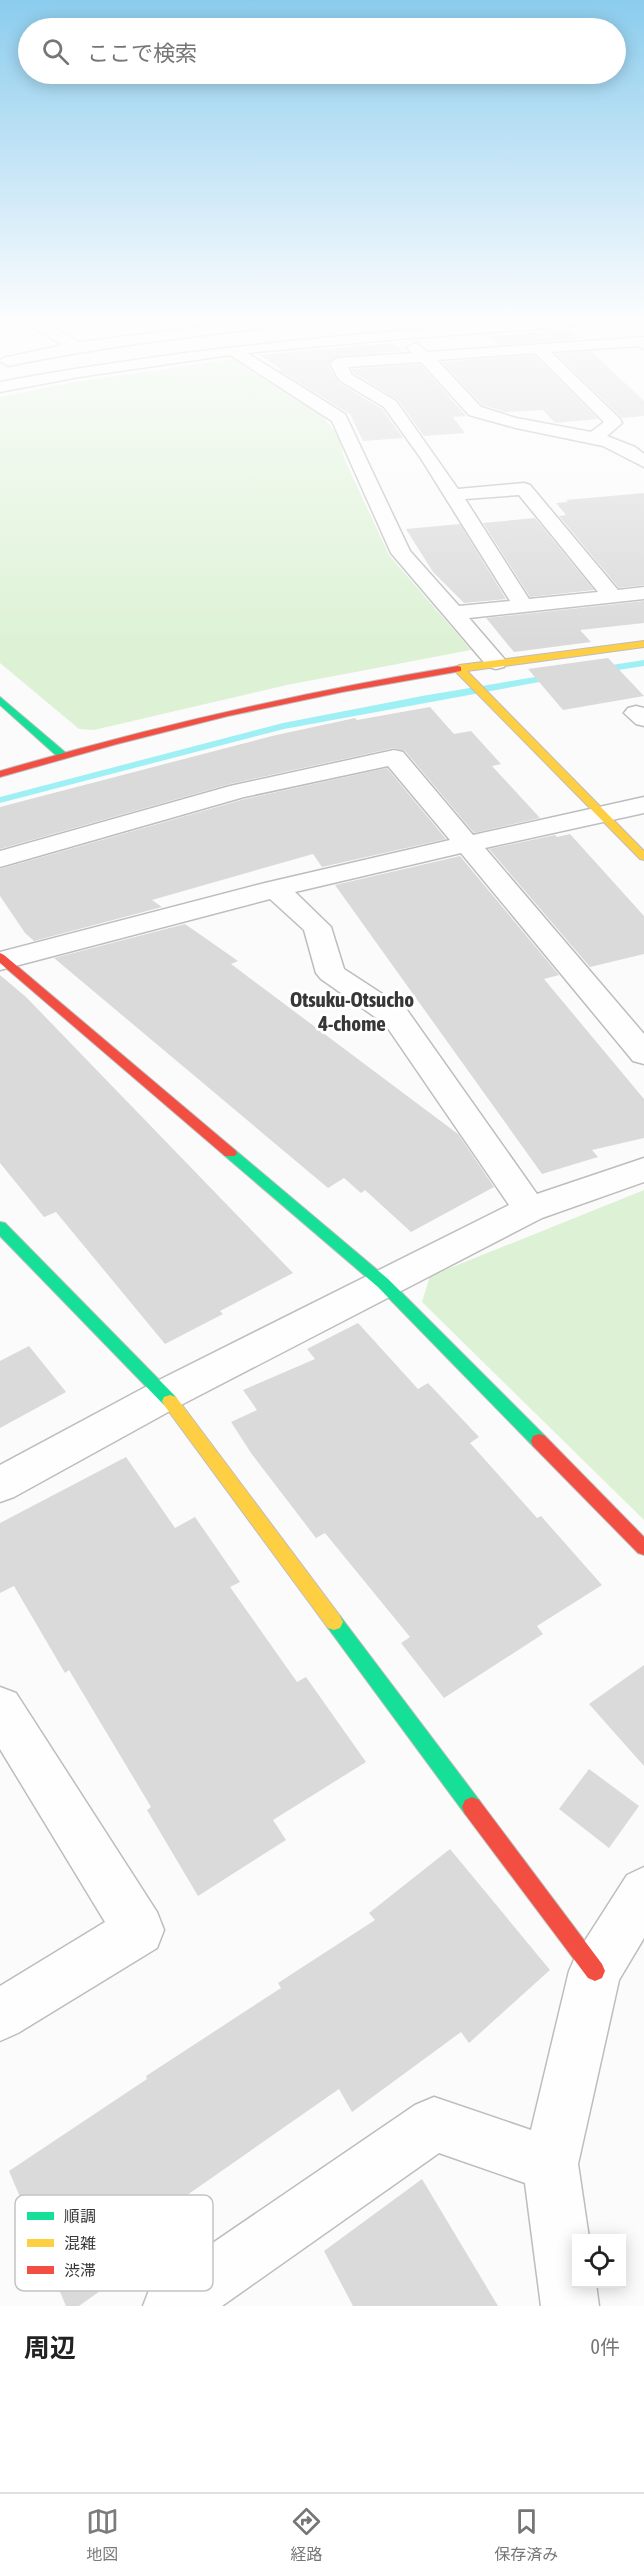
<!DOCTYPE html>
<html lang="ja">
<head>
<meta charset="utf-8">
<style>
	body { margin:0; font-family:"Asap Condensed","Noto Sans JP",sans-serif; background:#f6f6f6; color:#222 }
	.controls { position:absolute; right:18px; bottom:18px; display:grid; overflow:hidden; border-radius:0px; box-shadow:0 3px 15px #0003 }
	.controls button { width:54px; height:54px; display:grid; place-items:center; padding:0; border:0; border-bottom:2px solid #e0e0e0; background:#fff; color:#222; font:30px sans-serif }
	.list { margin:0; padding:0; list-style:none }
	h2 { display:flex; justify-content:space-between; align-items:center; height:78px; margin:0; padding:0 24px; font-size:26px }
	h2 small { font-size:20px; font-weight:400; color:#767676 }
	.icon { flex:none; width:33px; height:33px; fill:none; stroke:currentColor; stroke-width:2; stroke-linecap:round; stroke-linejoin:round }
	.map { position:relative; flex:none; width:644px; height:2306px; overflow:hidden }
	.search { position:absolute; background:#fff; box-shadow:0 3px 15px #0003; left:18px; right:18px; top:18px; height:66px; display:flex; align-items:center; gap:15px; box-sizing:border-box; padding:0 21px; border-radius:33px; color:#767676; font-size:22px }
	.sheet { height:186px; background:#fff }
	nav { display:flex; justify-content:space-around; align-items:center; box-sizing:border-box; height:84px; border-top:2px solid #e0e0e0; background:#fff; font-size:16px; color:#767676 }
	nav a { display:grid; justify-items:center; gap:3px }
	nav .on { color:#7c7c7d }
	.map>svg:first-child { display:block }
	.green { fill:#ddf2d5 }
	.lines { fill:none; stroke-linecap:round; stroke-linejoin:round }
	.stream { fill:#9ff0f4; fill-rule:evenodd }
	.building { fill:#dbdada }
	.street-casing { stroke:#bdbdbe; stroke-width:3 }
	.fast-casing { stroke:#bdbdbe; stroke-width:2 }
	.slow-casing { stroke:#bdbdbe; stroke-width:2 }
	.jam-casing { stroke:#bdbdbe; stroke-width:2 }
	.street { fill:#fefeff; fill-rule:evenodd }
	.fast { fill:#16e098; fill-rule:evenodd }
	.slow { fill:#ffcf43; fill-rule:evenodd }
	.jam { fill:#f24e42; fill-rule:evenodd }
	.labels { text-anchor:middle; stroke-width:6; stroke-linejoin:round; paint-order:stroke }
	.neighbourhood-label { font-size:21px; font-weight:bold; fill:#373738; stroke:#fff }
	.key { fill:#fff; stroke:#c3c3c3; stroke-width:1.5 }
	.key-label { font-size:16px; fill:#373738 }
</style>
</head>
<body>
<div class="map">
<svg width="644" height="2306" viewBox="0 0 644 2306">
	<rect width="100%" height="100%" fill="#fbfbfc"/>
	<path class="green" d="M 232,359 L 320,414 L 339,436 L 344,458 L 389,555 L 471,650 L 287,685 L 94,730 L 79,729 L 0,663 L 0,397 L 69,383 Z
		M 644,1190 L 644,1520 L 422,1302 L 430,1276 Z"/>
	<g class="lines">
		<path class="stream" d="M 644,660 L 644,666 L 599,673 L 594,670 L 599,667 Z
			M 553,674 L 556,675 L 556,679 L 284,729 L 0,803 L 0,797 L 283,723 L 422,696 Z"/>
	</g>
	<path class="building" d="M 557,331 L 568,331 L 577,339 L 500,345 L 491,336 Z
		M 393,343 L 402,351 L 338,356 L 328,364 L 338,382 L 382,409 L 403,438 L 363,441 L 350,414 L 278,370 L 281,369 L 259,355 Z
		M 591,351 L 644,401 L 644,416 L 622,418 L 556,354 Z
		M 534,355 L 598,419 L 555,423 L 543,410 L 506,412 L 482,405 L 442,362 Z
		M 420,364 L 466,416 L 453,417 L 465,433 L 424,436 L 398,400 L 353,372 L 351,369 Z
		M 644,493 L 644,585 L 619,588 L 559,516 L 566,515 L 556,503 L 568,502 L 566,500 Z
		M 535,518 L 594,590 L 530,597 L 483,523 Z
		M 460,524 L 506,599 L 464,603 L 433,572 L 406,529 Z
		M 644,601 L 644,623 L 580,630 L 591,642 L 514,652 L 486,618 Z
		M 608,658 L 644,696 L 563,710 L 528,669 Z
		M 430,707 L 454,734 L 471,731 L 501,764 L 492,766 L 540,818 L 474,833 L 405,751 L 394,748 L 230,784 L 0,849 L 0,807 L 272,736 L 355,718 L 357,720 Z
		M 387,768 L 446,839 L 322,867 L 313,854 L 152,900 L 162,907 L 34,941 L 25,933 L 0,896 L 0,869 L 245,799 Z
		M 570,834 L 644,916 L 644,954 L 590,967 L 489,849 L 555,835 L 557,837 Z
		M 460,856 L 559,975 L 544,979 L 644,1099 L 644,1138 L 592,1150 L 598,1157 L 542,1174 L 335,885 Z
		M 185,924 L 238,961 L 231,964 L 458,1134 L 494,1187 L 411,1232 L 365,1190 L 361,1193 L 344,1178 L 328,1188 L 54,958 Z
		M 0,975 L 26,997 L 293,1273 L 220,1311 L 223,1314 L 165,1344 L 56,1212 L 44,1217 L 0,1163 Z
		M 358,1323 L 418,1389 L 428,1383 L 479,1437 L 470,1443 L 537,1518 L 541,1516 L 602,1585 L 537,1626 L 543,1634 L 444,1698 L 401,1643 L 410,1637 L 325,1533 L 316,1538 L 251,1453 L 231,1422 L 257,1410 L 243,1390 L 315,1359 L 307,1349 Z
		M 29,1346 L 66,1392 L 0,1428 L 0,1361 Z
		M 126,1457 L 175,1528 L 195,1517 L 240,1582 L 230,1587 L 297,1682 L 306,1677 L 366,1762 L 273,1820 L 286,1840 L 198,1896 L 147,1810 L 151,1807 L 69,1670 L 65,1673 L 14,1586 L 0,1593 L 0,1523 Z
		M 644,1665 L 644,1766 L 589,1704 Z
		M 589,1769 L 639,1806 L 609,1848 L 559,1809 Z
		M 450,1849 L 550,1970 L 469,2043 L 461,2032 L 352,2112 L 339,2089 L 147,2223 L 159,2249 L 79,2306 L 66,2306 L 9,2171 L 147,2079 L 146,2076 L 281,1988 L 278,1983 L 375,1920 L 369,1913 Z
		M 422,2179 L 498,2306 L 353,2306 L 324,2251 Z"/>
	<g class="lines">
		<defs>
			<path id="street" d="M 17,318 L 35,318 L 79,342 L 275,318 L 326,318 L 319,322 C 215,333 111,345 8,366 L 0,361 L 3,358 L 63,345 Z
				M 571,318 L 644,318 L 644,321 L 399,339 L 247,353 L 345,414 L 410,551 L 459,606 L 510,601 L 420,457 L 384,407 L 339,380 L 330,363 L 338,358 L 412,353 L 407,348 L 415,343 L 428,352 L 644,337 L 644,349 L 637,346 L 551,352 L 620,419 L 622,423 L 607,436 L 635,447 L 644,454 L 644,467 L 603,446 L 516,428 L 469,415 L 421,362 L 348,367 L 351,374 L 396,401 L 458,489 L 524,483 L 530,485 L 618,590 L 644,587 L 644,599 L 469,618 L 507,662 L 504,667 L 496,669 L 488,667 L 391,553 L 332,421 L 230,355 L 79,377 L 0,392 L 0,382 C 189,347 379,331 571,318 ZM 535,353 L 604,422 L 591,432 L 516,418 L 481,407 L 437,360 ZM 519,495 L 598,592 L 529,599 L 465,499 Z
				M 636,706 L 644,708 L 644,726 L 636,724 L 624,713 L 628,708 Z
				M 394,750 L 403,752 L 473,835 L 644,797 L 644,813 L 485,848 L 644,1034 L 644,1064 L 633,1061 L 461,853 L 295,892 L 331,927 L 344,969 L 407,1010 L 537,1194 L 644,1158 L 644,1182 L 542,1218 L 179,1406 L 14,1497 L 0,1502 L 0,1465 L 151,1384 L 509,1205 L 385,1024 L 321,979 L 316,973 L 304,930 L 270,899 L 0,970 L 0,952 L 265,883 L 450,840 L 388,766 L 244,797 L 0,867 L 0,851 L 230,786 Z
				M 0,1687 L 16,1693 L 157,1912 L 164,1930 L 157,1948 L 18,2033 L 0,2041 L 0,1986 L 105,1922 L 0,1749 Z
				M 644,1867 L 644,1938 L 619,1980 L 578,2164 L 589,2238 L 576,2238 L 576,2284 L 596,2284 L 599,2306 L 541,2306 L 525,2183 L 439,2153 L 222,2306 L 143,2306 L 151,2285 L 415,2105 L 434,2097 L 531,2130 L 569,1971 L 577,1953 L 627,1875 Z"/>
			<path id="fast" d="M 0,697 L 66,753 L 66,757 L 58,757 L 0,705 Z
				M 230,1148 L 235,1150 L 388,1279 L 545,1436 L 547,1441 L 545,1446 L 539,1448 L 533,1446 L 378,1287 L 225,1156 L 223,1153 Z
				M 0,1222 L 5,1223 L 176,1397 L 178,1401 L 176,1405 L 170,1407 L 164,1405 L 0,1236 Z
				M 334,1614 L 340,1616 L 479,1800 L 482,1807 L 479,1814 L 472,1817 L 465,1814 L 328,1628 L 325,1622 L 328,1616 Z"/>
			<path id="slow" d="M 644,641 L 644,647 L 467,671 L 644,851 L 644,860 L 640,859 L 453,669 L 459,665 Z
				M 170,1395 L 176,1397 L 340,1616 L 343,1622 L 340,1628 L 334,1630 L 328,1628 L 164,1405 L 162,1401 L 164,1397 Z"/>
			<path id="jam" d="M 458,666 L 461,667 L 461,671 L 342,692 L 228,716 L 117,744 L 0,777 L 0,771 C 151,727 303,692 458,666 Z
				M 0,953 L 4,955 L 235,1150 L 237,1153 L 235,1156 L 225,1156 L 0,963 Z
				M 539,1434 L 545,1436 L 644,1537 L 644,1555 L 638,1553 L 533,1446 L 531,1441 L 533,1436 Z
				M 472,1797 L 479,1800 L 602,1964 L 605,1971 L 602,1978 L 595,1981 L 588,1978 L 465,1814 L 462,1807 L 465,1800 Z"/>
		</defs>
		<use href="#street" class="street-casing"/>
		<use href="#fast" class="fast-casing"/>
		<use href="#slow" class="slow-casing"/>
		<use href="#jam" class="jam-casing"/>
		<use href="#street" class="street"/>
		<use href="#fast" class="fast"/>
		<use href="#slow" class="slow"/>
		<use href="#jam" class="jam"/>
	</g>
	<linearGradient id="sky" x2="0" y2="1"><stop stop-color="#8bcced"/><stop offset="0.5" stop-color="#fdfdfe"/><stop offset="1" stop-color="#fdfdfe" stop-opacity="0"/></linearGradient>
	<rect width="644" height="641" fill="url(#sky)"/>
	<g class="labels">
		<g class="neighbourhood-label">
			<text x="352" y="1007">Otsuku-Otsucho<tspan x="352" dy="24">4-chome</tspan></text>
		</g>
	</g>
	<rect x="15" y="2195" width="198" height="96" rx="9" class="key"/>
	<rect x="27" y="2212" width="27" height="8" fill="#16e098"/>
	<rect x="27" y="2239" width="27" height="8" fill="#ffcf43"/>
	<rect x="27" y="2266" width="27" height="8" fill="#f24e42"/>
	<g class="key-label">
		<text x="64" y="2222">順調</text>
		<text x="64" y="2249">混雑</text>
		<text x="64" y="2276">渋滞</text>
	</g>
</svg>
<div class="controls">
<button><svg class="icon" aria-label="locate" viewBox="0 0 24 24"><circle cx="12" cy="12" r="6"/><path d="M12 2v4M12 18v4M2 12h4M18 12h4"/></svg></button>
</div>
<div class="search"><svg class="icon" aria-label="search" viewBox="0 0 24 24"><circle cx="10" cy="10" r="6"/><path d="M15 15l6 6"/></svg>ここで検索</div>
</div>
<section class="sheet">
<h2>周辺<small>0件</small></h2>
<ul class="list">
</ul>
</section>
<nav>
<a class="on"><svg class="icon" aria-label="map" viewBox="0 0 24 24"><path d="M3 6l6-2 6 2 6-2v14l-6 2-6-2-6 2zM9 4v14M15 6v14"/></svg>地図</a>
<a><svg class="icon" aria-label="directions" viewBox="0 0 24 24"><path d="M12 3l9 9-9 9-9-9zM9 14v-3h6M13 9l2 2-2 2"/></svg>経路</a>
<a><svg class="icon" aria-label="saved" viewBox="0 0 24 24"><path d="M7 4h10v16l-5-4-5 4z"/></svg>保存済み</a>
</nav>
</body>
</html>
